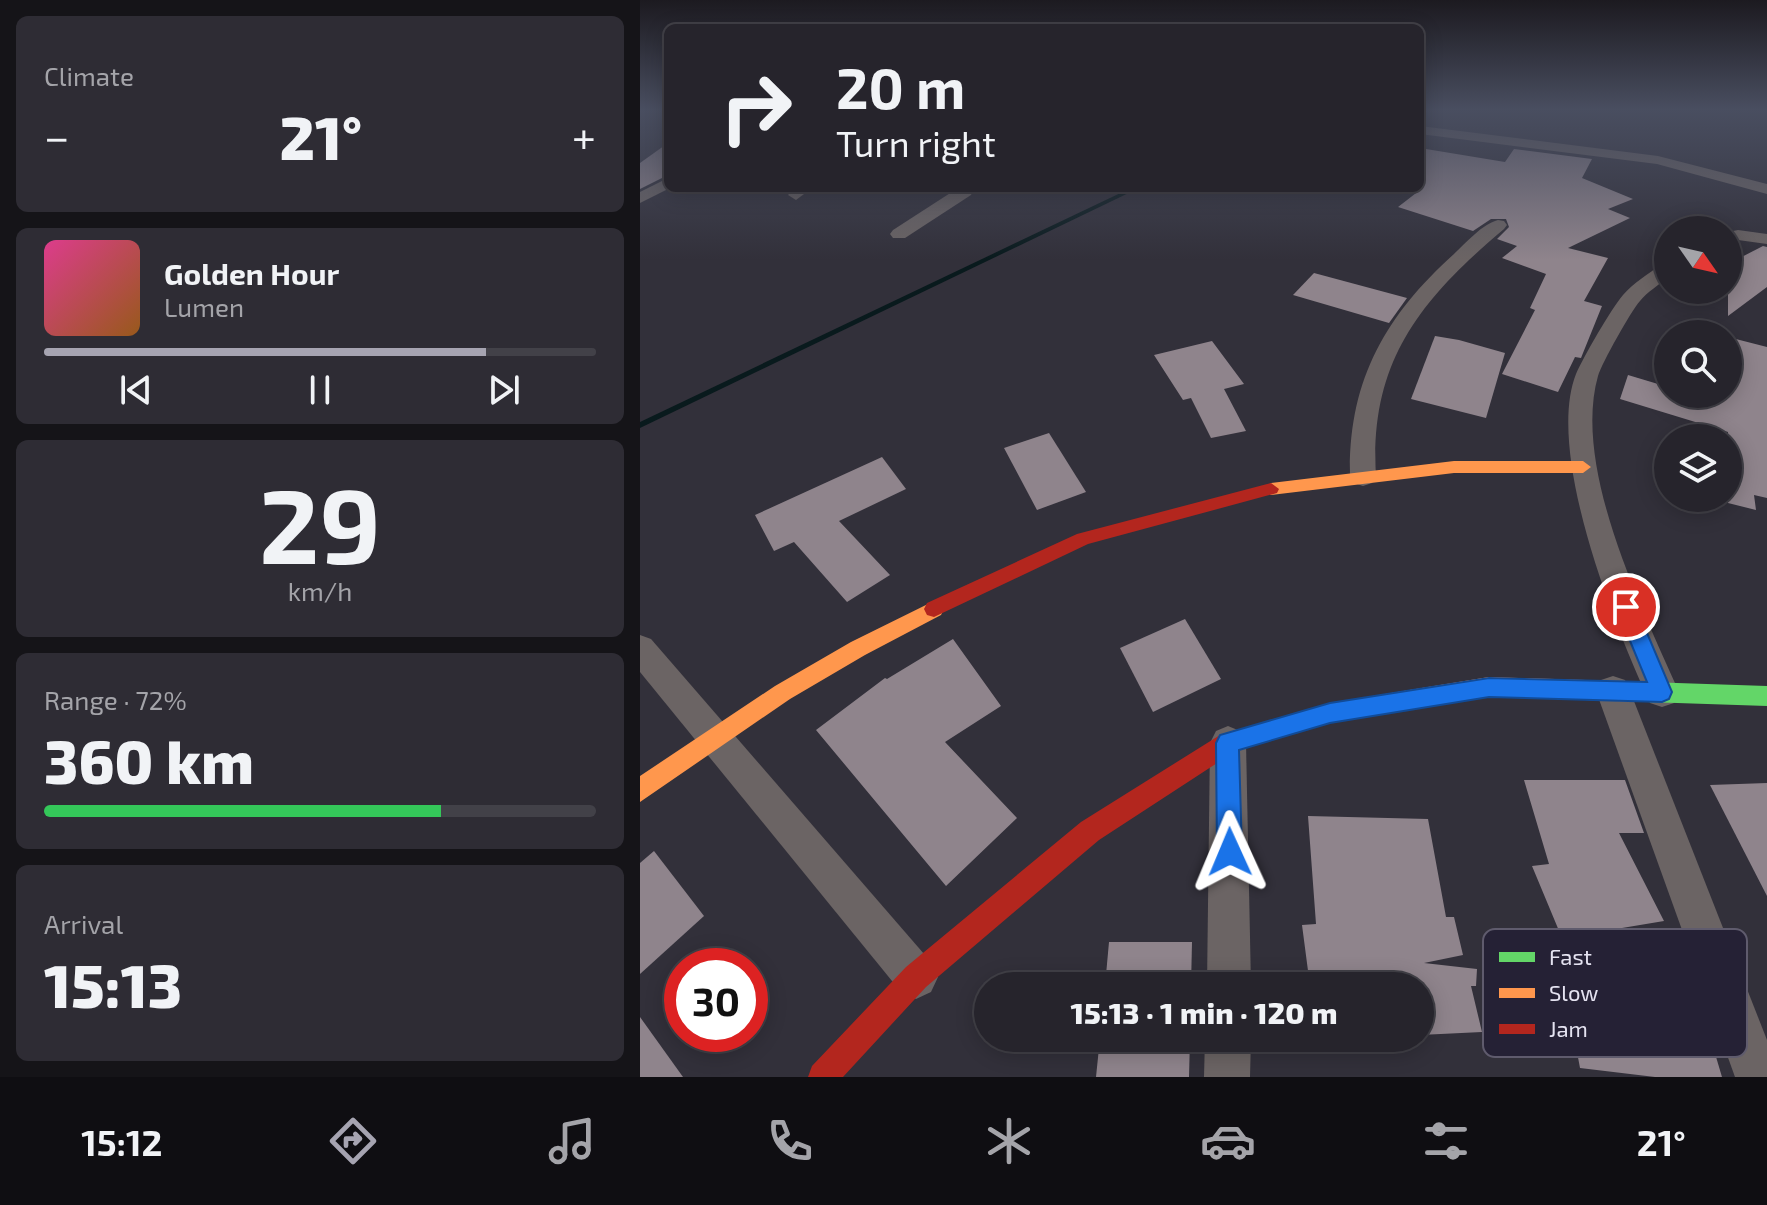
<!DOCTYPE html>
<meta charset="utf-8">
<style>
:root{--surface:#26242c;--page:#2e2c34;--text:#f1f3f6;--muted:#a4a4a9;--line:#424148;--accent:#a6a4b1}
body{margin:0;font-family:"Exo 2",sans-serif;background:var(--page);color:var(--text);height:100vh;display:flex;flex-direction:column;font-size:30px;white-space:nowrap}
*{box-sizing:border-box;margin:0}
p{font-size:26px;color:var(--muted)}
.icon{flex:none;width:44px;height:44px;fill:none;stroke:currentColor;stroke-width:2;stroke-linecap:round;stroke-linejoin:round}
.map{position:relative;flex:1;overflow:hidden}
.side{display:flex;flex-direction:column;gap:16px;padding:16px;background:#151418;width:640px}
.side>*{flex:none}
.guide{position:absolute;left:24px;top:24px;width:760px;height:168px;border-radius:12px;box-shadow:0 4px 20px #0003,0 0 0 2px var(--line);background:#26242c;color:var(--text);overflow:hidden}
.needle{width:52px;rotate:124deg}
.controls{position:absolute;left:1014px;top:216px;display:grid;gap:16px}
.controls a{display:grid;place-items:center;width:88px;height:88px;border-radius:50%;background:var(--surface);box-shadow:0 4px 20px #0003,0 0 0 2px var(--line);font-size:40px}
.speed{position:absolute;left:24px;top:948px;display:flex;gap:16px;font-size:40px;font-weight:700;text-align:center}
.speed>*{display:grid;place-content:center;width:104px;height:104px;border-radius:50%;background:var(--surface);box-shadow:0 4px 20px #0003,0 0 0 2px var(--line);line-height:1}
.speed .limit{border:12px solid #d22;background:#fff;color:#111}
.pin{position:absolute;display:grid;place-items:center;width:68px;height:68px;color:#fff;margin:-34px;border:4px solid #fff;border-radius:50%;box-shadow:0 2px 8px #0007}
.me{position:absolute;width:88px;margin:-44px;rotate:359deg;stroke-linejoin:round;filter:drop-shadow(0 0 6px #0008)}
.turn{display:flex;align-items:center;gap:28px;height:168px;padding:0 40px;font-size:36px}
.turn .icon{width:104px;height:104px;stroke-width:2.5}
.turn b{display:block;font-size:56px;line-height:68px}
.big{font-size:60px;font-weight:800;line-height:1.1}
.side .tile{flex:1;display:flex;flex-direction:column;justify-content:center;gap:12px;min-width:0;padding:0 28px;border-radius:12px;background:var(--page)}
.side .dial{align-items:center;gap:0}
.dial b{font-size:104px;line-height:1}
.song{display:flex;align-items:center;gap:24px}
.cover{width:96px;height:96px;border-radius:12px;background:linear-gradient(135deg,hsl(330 70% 55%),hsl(30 70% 35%))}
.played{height:8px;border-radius:4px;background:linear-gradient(90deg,var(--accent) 80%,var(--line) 80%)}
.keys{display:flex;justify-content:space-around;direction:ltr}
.heat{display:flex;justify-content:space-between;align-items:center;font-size:44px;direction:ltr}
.charge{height:12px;border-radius:6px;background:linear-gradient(90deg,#34c759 72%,var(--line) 0)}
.trip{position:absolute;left:334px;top:972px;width:460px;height:80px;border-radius:40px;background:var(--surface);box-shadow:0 4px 20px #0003,0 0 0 2px var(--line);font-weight:800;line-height:80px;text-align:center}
.menu{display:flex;height:128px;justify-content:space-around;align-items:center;background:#0f0e12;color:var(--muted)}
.menu .icon{width:56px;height:56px}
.menu .active{color:var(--accent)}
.menu b{font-size:36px;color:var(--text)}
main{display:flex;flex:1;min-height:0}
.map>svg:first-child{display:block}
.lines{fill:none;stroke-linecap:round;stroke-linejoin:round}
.stream{fill:#091a1d;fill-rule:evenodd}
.building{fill:#8f848c}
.street{fill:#6b6464;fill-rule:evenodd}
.fast{fill:#63d668;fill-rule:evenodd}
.slow{fill:#ff974d;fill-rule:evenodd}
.jam{fill:#b3261e;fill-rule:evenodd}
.route{fill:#1a73e8;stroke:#114b97;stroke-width:2}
.key{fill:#252135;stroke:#5f5b6d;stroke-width:2}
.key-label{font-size:22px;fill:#e5e3f1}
</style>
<main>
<section class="side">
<div class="tile"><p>Climate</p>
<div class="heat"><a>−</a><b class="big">21°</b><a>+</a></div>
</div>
<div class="tile">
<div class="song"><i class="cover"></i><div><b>Golden Hour</b><p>Lumen</p></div></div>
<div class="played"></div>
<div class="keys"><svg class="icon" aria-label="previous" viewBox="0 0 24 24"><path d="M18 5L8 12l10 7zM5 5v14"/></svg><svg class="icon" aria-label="pause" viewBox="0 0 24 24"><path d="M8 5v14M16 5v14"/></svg><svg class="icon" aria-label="next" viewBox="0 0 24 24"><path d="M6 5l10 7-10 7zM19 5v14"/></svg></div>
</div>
<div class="tile dial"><b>29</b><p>km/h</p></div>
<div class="tile"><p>Range · 72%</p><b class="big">360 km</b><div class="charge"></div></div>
<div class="tile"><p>Arrival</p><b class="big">15:13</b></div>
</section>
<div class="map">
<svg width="1127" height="1077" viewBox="0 0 1127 1077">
<rect width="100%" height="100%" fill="#32303a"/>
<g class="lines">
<polygon class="stream" points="491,188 499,188 0,428 0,422"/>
</g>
<g class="building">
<polygon points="28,143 28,175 0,189 0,163"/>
<polygon points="780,148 865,162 874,149 952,159 942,178 993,199 968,209 990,218 928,248 968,258 944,301 962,306 943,353 941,358 935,357 918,392 862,374 895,310 890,308 906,274 862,258 877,246 857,239 869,227 866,219 851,219 833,231 758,207 780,190"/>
<polygon points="1123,246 1127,247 1127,287 1088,316 1088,264"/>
<polygon points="674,273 767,298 749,323 653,295"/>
<polygon points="795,336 819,340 865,353 846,418 771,399"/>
<polygon points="1088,337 1127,347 1127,498 1114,495 1116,510 1088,503 1088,432 980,399 988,375 1028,387 1028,394 1053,394 1077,401 1078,394 1088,394"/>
<polygon points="572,341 604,384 584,389 606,431 571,438 551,398 543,400 514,355"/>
<polygon points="409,433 446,492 397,510 364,448"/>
<polygon points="242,457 266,489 199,521 250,575 207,602 154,542 134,551 115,515"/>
<polygon points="545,619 581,679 513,712 480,648"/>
<polygon points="313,639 361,706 305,742 377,818 306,886 176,730 245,678 247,679"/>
<polygon points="884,780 985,780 1004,833 979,833 1024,921 922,938 892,866 909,864"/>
<polygon points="1127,783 1127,896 1070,785"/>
<polygon points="668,816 788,819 806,917 814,917 823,955 784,963 837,969 836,986 831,986 842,1032 780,1035 780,986 670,986 662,925 676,924"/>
<polygon points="14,851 64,916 0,974 0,863"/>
<polygon points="469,942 552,942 551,986 465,986"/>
<polygon points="923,978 1057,993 1082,1077 1015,1077 940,1068"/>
<polygon points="0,1017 43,1077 0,1077"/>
<polygon points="460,1038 550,1038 549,1077 456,1077"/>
</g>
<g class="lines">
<g class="street">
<polygon points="780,126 1018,156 1127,184 1127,194 1017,164 780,134"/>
<polygon points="28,178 30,188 0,203 0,192"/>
<polygon points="154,188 172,188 156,200 148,195"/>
<polygon points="318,188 334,188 331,195 265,238 253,238 250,234 253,230"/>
<path d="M858 220 864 221 867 225 864 229C780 300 729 362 736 477L732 483 723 486 714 483 710 477C708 382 744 317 814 254 826 243 842 224 858 220Z"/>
<polygon points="1098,230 1127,234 1127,244 1098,240 1088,242 1088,232"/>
<path d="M1028 262V277C1019 285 1007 292 1000 301 991 311 962 363 958 376 932 468 1002 608 1039 692L1034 703 1022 707 1010 703C975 627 905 453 936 374 944 356 971 309 983 295 993 283 1009 274 1021 264Z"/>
<polygon points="0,635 11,639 291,962 298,977 291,992 276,999 261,992 0,672"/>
<polygon points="973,676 985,680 990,691 1127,1040 1127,1077 1095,1077 956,691 961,680"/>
<polygon points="588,726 600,731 606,743 611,986 567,986 570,743 576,731"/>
<polygon points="565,1038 611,1038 610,1077 564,1077"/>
</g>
<polygon class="fast" points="1007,682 1127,686 1127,706 1007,702 999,699 996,692 999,685"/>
<g class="slow">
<polygon points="814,461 943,461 951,467 943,473 814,473 631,495 623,489 631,483"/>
<polygon points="294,601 301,603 304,609 301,615 225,655 150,699 0,802 0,776 135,686 211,642"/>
<polygon points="849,677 1007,682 1015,685 1018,692 1015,699 1007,702 849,697 690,723 624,742 616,739 613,732 616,725 624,722 690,703"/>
</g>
<g class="jam">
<polygon points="631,483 639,489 637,493 448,544 294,617 287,615 284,609 287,603 437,534"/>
<polygon points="624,722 632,725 635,732 632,739 594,752 459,840 286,987 203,1077 168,1077 172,1066 266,967 441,822 580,735"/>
</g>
</g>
<linearGradient id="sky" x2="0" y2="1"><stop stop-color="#1c1a20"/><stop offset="0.42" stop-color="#494e60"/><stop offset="1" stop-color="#494e60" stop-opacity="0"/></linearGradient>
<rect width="1127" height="260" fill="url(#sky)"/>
<polygon class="route" points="986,599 993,601 996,607 1032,692 1029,699 1022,702 849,697 690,723 599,750 602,852 599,861 590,865 581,861 577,852 576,743 580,735 690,703 849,678 1007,682 976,607 979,601"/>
<rect x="843" y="929" width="264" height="128" rx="12" class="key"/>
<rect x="859" y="952" width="36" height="10" fill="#63d668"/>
<rect x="859" y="988" width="36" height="10" fill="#ff974d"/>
<rect x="859" y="1024" width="36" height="10" fill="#b3261e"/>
<g class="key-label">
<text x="909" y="965">Fast</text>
<text x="909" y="1001">Slow</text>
<text x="909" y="1037">Jam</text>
</g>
</svg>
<div class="controls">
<a><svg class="needle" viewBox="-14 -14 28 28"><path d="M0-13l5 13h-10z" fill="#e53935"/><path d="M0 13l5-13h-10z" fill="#a4a4a9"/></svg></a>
<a><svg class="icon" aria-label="search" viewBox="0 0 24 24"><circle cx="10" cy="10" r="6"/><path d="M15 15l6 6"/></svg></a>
<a><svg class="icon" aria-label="layers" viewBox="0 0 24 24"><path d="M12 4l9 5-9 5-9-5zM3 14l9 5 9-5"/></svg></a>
</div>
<div class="speed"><div class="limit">30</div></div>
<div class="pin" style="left:986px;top:607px;background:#d93025"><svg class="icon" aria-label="arrive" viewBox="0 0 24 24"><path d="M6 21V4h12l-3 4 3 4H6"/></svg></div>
<svg class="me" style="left:590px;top:852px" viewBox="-20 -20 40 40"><path d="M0-17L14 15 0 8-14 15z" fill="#1a73e8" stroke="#fff" stroke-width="4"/></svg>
<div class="trip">15:13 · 1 min · 120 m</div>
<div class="guide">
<div class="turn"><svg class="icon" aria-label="right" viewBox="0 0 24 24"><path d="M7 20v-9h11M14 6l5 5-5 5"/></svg><div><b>20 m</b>Turn right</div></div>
</div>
</div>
</main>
<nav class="menu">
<b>15:12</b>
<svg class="icon active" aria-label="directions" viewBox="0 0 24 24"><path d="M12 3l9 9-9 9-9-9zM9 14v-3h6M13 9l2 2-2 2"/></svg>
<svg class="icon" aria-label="music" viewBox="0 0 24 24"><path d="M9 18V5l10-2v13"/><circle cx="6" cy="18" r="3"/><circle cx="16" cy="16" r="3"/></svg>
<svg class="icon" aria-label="phone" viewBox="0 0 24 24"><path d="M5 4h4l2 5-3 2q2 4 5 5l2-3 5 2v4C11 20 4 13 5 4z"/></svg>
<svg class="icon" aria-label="climate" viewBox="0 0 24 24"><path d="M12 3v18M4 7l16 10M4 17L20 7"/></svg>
<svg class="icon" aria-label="car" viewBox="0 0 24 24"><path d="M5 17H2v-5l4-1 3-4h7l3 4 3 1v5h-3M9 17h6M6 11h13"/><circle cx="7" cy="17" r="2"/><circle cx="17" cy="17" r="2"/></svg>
<svg class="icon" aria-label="filters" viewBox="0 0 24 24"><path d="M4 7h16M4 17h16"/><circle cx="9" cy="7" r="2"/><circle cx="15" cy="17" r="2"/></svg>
<b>21°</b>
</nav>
